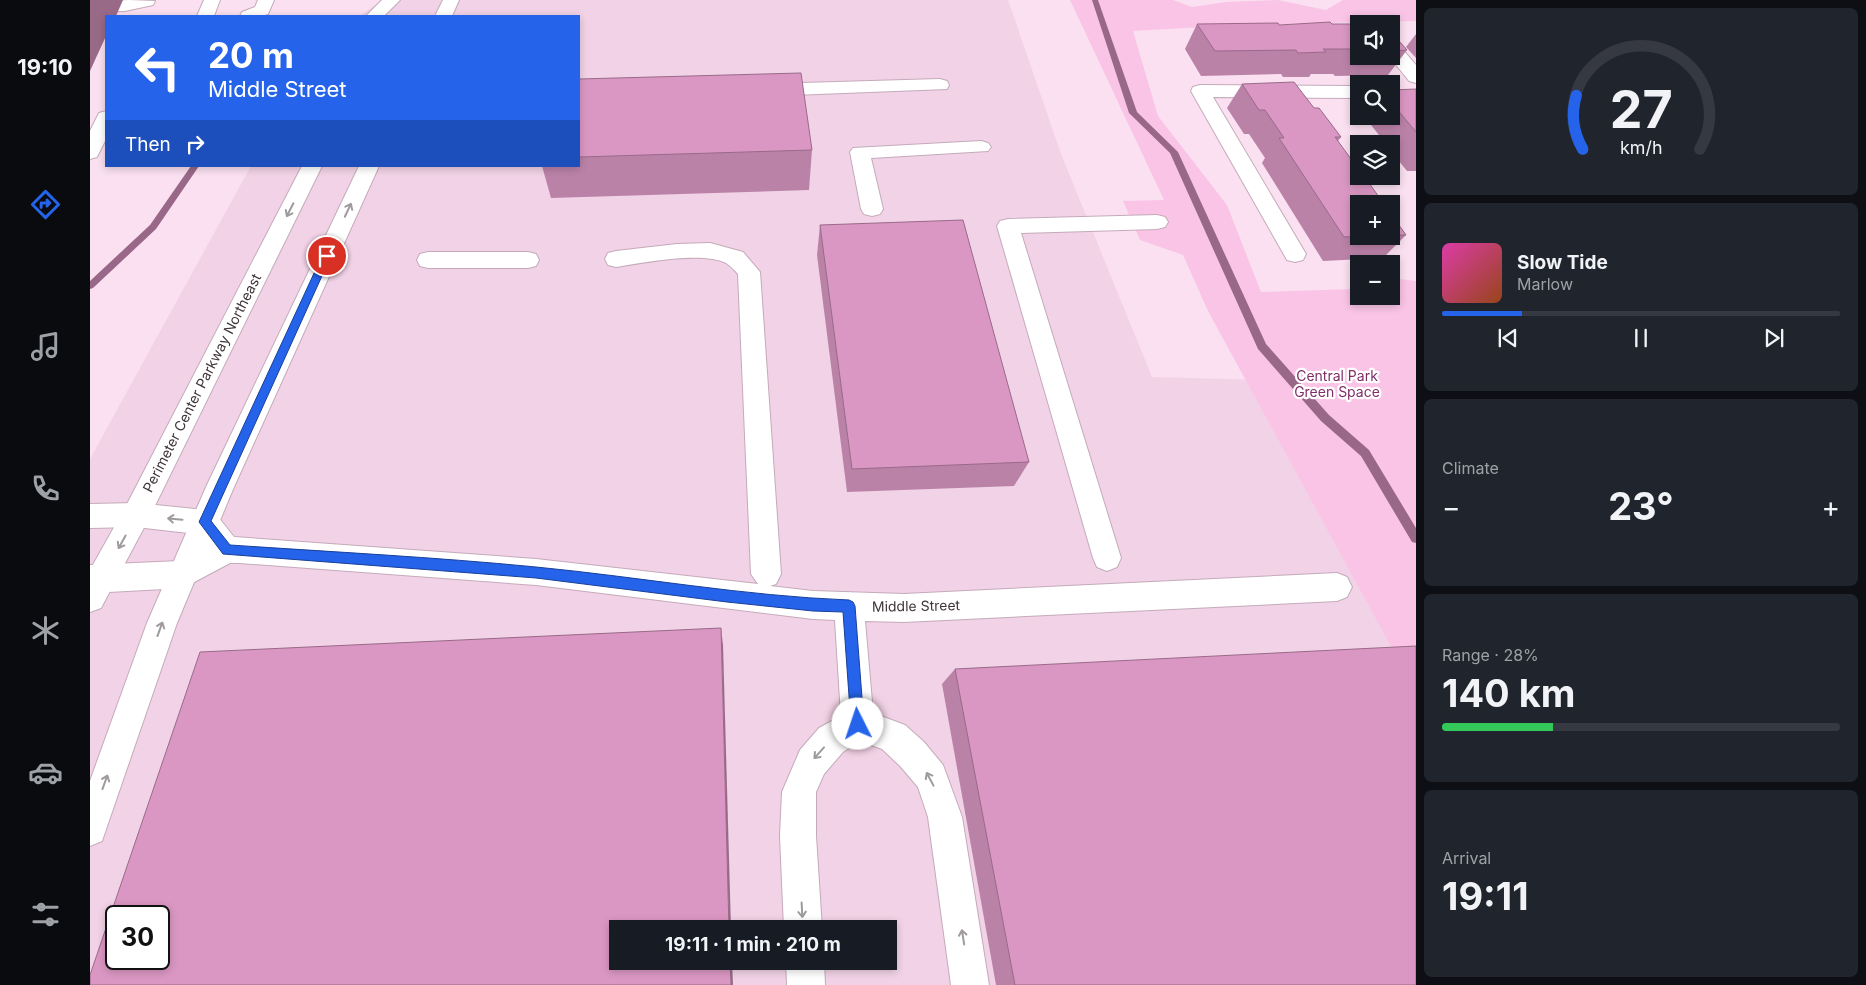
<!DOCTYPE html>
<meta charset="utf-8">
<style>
:root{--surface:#171b24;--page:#20242c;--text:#f1f3f6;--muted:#9ea1a6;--line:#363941;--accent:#2563eb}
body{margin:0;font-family:Inter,sans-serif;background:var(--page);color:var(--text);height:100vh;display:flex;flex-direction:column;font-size:19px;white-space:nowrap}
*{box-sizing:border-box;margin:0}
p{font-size:16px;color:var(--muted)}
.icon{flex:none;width:28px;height:28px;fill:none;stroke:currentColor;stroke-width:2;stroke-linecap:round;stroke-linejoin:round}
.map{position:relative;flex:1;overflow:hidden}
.panel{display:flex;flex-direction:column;gap:8px;padding:8px;background:#0d0f14;width:450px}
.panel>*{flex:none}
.guide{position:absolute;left:15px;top:15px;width:475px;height:152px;border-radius:0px;box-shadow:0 2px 8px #0003;background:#2563eb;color:#fff;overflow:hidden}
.tools{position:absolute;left:1260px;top:15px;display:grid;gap:10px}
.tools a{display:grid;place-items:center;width:50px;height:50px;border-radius:0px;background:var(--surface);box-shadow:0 2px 8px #0003;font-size:25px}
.speed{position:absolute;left:15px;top:905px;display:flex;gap:10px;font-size:25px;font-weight:700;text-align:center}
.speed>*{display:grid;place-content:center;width:65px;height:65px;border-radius:50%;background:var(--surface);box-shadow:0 2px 8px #0003;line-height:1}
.speed .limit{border:2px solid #111;border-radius:8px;background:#fff;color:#111}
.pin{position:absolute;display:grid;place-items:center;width:42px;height:42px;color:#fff;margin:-21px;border:2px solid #fff;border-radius:50%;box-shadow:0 1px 5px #0007}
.me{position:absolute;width:55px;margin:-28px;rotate:356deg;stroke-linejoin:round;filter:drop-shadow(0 0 4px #0008)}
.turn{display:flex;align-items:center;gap:18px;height:105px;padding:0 20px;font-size:22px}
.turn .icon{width:65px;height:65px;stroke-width:2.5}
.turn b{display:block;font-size:35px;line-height:42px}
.then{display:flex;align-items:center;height:48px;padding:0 20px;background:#0003;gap:10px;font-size:19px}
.big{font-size:38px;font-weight:700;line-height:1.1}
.panel .card{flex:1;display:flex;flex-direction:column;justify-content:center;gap:8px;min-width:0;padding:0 18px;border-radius:8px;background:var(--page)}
.panel .dial{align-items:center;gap:0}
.dial svg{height:130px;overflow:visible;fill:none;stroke:var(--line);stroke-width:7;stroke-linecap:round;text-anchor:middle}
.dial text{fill:var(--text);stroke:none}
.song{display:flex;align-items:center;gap:15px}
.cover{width:60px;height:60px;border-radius:8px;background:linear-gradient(135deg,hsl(320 70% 55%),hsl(20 70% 35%))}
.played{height:5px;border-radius:2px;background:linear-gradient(90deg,var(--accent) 20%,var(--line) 20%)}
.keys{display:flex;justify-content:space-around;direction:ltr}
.heat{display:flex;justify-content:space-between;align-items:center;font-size:28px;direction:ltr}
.charge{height:8px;border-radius:4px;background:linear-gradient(90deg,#34c759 28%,var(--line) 0)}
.trip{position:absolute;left:519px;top:920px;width:288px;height:50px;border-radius:0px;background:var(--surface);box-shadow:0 2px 8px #0003;font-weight:700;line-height:50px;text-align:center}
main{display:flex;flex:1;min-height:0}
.tabs{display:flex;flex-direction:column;width:90px;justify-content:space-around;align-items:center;background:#090b0e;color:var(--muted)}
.tabs .icon{width:35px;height:35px}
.tabs .selected{color:var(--accent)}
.tabs b{font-size:22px;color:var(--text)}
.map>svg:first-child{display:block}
.built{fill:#f2d2e6;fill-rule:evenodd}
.green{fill:#fac4e6}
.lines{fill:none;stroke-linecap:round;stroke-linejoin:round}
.stream{fill:#996888;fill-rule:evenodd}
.minor-casing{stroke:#c4abba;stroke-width:2}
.major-casing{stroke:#c4abba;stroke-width:2}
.minor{fill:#fff;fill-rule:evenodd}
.major{fill:#fff;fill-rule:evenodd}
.wall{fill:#bb82a8}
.shaded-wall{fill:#996a88}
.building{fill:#da97c3;stroke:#996a88;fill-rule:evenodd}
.oneway{stroke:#9f9a9d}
.route{fill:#2563eb;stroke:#184099}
.labels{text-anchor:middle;stroke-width:4.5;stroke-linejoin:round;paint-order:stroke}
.park-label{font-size:14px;fill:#7e2f67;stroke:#fff}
.street-label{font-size:14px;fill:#3f353b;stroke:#fff}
</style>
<main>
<nav class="tabs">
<b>19:10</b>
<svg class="icon selected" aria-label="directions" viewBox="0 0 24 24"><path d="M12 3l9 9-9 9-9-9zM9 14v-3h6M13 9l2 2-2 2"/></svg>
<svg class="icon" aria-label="music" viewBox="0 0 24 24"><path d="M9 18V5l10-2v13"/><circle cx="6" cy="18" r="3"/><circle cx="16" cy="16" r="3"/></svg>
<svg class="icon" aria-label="phone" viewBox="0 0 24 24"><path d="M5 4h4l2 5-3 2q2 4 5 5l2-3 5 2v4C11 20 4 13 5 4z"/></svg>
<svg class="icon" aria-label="climate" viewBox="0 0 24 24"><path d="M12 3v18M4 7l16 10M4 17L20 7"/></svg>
<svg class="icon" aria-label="car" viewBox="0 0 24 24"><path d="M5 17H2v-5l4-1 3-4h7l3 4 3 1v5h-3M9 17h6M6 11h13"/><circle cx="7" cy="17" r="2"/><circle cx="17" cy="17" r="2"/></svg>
<svg class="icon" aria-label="filters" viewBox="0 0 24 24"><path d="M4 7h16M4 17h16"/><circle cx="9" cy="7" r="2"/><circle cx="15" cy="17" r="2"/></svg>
</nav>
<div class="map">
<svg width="1326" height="985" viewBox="0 0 1326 985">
<rect width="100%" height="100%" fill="#fae0f0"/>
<path class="built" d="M293 0H918L971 154 1062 377 1326 384V985H0V459L161 166H489V16H269ZM26 916H69V959H26ZM528 929H798V961H528Z"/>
<polygon class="green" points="980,0 1083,0 1102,7 1136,2 1188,0 1236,10 1253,0 1326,0 1326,21 1148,25 1043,31 1068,116 1137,205 1171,292 1264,289 1269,279 1269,296 1301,296 1301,278 1326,281 1326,692 1118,311 1093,255 1050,240 1033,201 1074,200"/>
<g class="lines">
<g class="stream">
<polygon points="1002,0 1008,0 1047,112 1088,152 1176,344 1239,415 1279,450 1326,528 1326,543 1322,542 1271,456 1231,421 1168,349 1080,153 1039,113"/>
<polygon points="101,166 109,166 66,229 3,288 0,289 0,281 60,225"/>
</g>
<defs>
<g id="minor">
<polygon points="39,0 65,1 63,5 35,11 0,12 0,2"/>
<polygon points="114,0 130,0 124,16 107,16"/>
<polygon points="168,0 184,0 178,14 172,16 150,16 152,12 165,7"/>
<polygon points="1301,42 1307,43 1326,65 1326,83 1319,81 1299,56 1301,56"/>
<polygon points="850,79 857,81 859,85 857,89 677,96 670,94 668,90 670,86 677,84"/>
<polygon points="1110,85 1269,86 1269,98 1123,97 1216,254 1213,260 1205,262 1197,260 1101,91 1103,87"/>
<polygon points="16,111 16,139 7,157 0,159 0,131 9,113"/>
<polygon points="891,141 898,143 901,147 898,151 781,158 793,209 790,214 782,216 774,214 771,209 760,152 763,148"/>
<polygon points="1067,215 1075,217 1078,222 1075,227 1067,229 931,233 1031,558 1027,567 1017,571 1007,567 1003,558 907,226 910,221 918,219"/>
<path d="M620 243 653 252 670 272 691 574 686 584 680 586 723 591 814 594 1247 573 1257 577 1262 587 1257 597 1247 601 814 622 775 621 783 713 815 725 834 742 853 765 872 817 899 985H861L838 817 828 787 810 766 792 749 770 741 753 752 734 774 726 792V836L732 929H694L690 836 692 792 710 750 729 728 751 716 745 620 723 619 446 585 149 563H140L93 588 0 593V565L90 561 117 546 107 534 46 527 0 528V504L46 503 115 510 125 513 144 537 446 559 668 584 661 574 648 274C644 270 641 266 636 263 612 251 553 263 526 267L518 265 515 259 518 253 526 251 587 244Z"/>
<polygon points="338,252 438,252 446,254 449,260 446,266 438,268 338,268 330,266 327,260 330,254"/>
<polygon points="696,961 734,961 735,985 697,985"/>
</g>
<g id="major">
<polygon points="292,0 310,0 294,16 276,16"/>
<polygon points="353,0 369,0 362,16 345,16"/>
<polygon points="212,166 232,166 56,524 11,608 0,612 0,570 36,506"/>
<polygon points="269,166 289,166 144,487 87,623 12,841 0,846 0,781 57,623 116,487"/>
</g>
</defs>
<use href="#minor" class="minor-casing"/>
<use href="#major" class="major-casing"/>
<use href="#minor" class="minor"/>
<use href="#major" class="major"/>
</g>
<g class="wall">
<polygon points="1107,24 1189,25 1269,24 1269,56 1301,56 1301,32 1317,50 1298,75 1245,76 1243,74 1221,74 1219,77 1193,77 1191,74 1111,76 1095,49"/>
<polygon points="1326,34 1326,58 1316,47"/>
<polygon points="489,79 722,150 719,190 461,198 452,166 489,166"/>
<polygon points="1152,84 1224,108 1251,137 1248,141 1269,236 1301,236 1301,214 1316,235 1293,258 1233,261 1172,163 1175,158 1159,134 1154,134 1137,108"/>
<polygon points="1326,89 1326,171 1317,171 1301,151 1301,144 1296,144 1274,116 1301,116 1301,102"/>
<polygon points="730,225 939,462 924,486 757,492 727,255"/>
<polygon points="865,669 1326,985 906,985 852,684"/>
</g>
<g class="shaded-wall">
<polygon points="0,0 33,0 26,16 16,16 16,36 0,71"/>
<polygon points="631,628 633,645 641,929 639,929"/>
<polygon points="640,961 642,961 643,985 641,985"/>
</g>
<g class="building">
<polygon points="1240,22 1242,24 1269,24 1269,51 1263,51 1261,49 1233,49 1236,52 1208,53 1206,50 1125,51 1107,24 1188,23 1189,25"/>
<polygon points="1301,32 1317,50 1301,51"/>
<polygon points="711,73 722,150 489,157 489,79"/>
<polygon points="1204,82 1224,108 1229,108 1251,137 1245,137 1269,170 1269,176 1274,176 1294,204 1269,204 1269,236 1276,236 1254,237 1189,138 1194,138 1175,110 1169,110 1152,84"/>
<polygon points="1326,89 1326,132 1301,102 1301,90"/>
<polygon points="1301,214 1316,235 1301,235"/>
<polygon points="873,220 939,462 762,469 730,225"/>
<path d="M631 628 639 929H528V961H640L641 985H0V975L110 652ZM26 916H69V959H26Z"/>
<polygon points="1326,646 1326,985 925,985 865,669"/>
</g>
<defs><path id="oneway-shaft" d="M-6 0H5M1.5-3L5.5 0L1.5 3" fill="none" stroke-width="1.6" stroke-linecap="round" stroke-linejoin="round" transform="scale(1.25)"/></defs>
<g class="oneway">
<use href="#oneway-shaft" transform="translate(200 210) rotate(117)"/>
<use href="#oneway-shaft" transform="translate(258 210) rotate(-65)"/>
<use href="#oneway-shaft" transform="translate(85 519) rotate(-175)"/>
<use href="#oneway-shaft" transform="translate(32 542) rotate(119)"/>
<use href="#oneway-shaft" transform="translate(70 629) rotate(-70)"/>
<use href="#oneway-shaft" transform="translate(729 753) rotate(132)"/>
<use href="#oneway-shaft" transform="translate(840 779) rotate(-118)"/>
<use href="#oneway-shaft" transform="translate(15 782) rotate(-70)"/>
<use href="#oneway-shaft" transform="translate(712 910) rotate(87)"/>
<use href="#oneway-shaft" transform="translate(873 937) rotate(-99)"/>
</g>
<path class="route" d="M237 253 241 256 121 521 140 545C242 552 344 557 446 567 550 577 654 596 759 600L763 602 765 606 774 724 772 729 768 730 763 729 761 724 753 612 723 611 637 602 446 578 133 554 109 522 232 256Z"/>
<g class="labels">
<g class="park-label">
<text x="1247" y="381">Central Park<tspan x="1247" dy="16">Green Space</tspan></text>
</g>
<g class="street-label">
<text transform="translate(112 383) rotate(-63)" y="5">Perimeter Center Parkway Northeast</text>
<text transform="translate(826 606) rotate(-1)" y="5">Middle Street</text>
</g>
</g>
</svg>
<div class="tools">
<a><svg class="icon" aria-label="sound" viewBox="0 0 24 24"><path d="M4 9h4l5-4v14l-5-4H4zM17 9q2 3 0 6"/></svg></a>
<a><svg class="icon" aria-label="search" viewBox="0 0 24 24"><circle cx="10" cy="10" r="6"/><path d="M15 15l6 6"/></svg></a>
<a><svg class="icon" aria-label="layers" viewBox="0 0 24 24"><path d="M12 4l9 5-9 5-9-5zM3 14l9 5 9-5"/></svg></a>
<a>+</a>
<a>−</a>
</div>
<div class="speed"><div class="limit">30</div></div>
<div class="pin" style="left:237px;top:256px;background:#d93025"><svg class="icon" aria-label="arrive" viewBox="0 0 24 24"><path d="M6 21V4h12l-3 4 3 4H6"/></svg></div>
<svg class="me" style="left:768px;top:724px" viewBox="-20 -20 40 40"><circle r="19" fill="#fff"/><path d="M0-13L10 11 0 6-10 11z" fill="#2563eb"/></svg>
<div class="trip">19:11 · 1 min · 210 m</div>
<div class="guide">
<div class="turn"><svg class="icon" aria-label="left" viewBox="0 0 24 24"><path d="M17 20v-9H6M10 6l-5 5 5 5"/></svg><div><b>20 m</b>Middle Street</div></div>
<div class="then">Then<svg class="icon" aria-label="right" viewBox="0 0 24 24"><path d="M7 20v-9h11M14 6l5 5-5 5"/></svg></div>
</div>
</div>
<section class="panel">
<div class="card dial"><svg viewBox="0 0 100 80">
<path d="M14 69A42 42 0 1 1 86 69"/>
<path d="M14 69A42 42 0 0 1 10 36" stroke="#2563eb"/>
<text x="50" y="56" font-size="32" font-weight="700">27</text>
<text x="50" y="72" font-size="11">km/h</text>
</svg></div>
<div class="card">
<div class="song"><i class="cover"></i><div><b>Slow Tide</b><p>Marlow</p></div></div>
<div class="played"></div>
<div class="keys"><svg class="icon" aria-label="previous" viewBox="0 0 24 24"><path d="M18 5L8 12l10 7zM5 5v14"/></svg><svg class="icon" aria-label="pause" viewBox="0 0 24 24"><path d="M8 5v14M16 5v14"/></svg><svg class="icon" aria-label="next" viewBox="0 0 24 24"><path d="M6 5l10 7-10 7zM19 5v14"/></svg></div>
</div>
<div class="card"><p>Climate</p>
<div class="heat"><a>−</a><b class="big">23°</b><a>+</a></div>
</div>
<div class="card"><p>Range · 28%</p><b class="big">140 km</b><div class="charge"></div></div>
<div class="card"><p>Arrival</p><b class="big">19:11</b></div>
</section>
</main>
